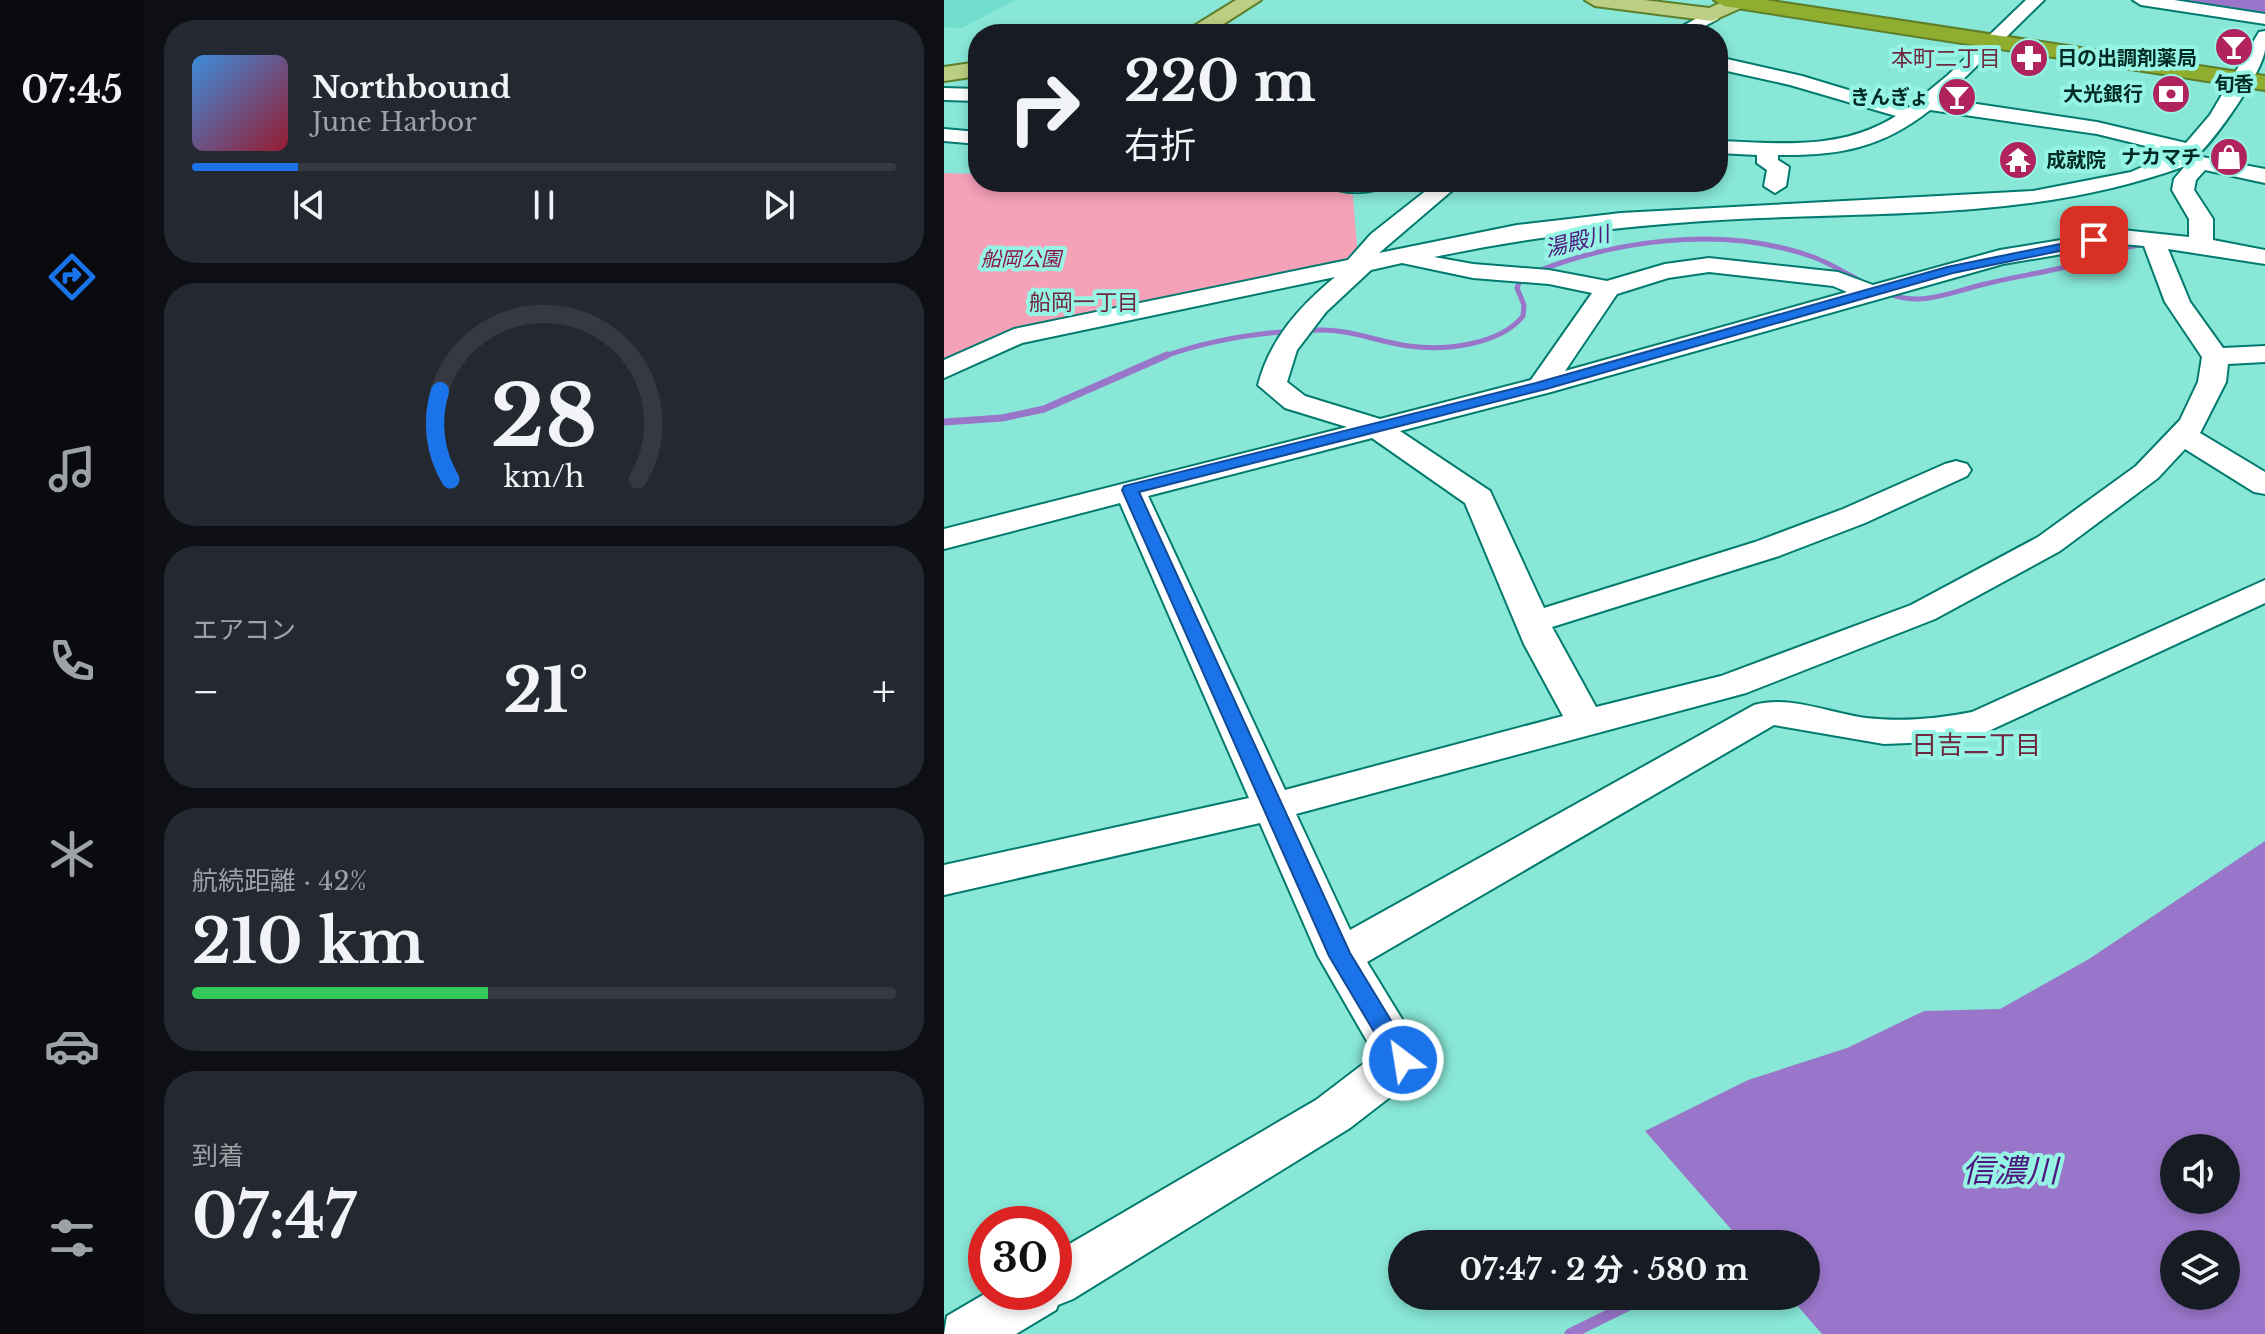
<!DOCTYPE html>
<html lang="ja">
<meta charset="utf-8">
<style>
:root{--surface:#171b24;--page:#242831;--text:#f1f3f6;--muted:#9ea1a6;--line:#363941;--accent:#1a73e8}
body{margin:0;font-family:"Libre Baskerville","Noto Sans JP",serif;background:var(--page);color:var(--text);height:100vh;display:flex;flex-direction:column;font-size:30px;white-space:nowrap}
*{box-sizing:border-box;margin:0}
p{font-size:26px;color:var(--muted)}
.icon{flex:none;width:44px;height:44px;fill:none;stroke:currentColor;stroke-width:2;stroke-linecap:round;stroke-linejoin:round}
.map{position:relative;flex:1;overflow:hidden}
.side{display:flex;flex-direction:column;gap:20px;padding:20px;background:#0d0f14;width:800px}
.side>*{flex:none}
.top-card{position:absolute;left:24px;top:24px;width:760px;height:168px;border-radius:32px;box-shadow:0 4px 12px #0003;background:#171b24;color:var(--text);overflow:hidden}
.controls{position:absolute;left:1216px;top:1134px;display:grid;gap:16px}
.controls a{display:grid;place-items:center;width:80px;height:80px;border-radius:50%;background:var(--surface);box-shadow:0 4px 12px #0003;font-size:40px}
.speed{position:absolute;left:24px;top:1206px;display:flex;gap:16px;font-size:40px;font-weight:700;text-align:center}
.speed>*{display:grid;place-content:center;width:104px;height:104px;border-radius:50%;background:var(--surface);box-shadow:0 4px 12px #0003;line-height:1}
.speed .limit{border:12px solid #d22;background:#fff;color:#111}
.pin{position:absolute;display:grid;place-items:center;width:68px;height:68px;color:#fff;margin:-34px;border-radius:16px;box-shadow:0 4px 12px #0006}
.me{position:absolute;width:88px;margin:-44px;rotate:329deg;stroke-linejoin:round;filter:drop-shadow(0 0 6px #0008)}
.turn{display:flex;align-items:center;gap:28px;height:168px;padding:0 24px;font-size:36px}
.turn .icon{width:104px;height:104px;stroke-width:2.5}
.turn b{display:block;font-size:56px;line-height:68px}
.big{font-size:60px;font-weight:700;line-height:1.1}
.side .tile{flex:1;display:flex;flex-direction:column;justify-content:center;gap:12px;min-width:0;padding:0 28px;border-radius:32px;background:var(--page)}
.side .dial{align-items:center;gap:0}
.dial svg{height:208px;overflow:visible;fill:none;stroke:var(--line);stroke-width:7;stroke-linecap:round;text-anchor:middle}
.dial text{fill:var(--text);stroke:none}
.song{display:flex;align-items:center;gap:24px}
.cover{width:96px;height:96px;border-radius:12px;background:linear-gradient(135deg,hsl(210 70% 55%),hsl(350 70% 35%))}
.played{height:8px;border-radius:4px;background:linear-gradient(90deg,var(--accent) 15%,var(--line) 15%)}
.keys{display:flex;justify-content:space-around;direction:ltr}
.heat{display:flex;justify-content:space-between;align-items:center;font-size:44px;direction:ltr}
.charge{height:12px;border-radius:6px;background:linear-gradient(90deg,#34c759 42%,var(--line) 0)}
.trip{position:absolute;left:444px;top:1230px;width:432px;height:80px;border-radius:40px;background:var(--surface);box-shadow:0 4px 12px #0003;font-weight:700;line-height:80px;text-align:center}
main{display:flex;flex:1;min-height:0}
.tabs{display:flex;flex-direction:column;width:144px;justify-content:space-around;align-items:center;background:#090b0e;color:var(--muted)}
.tabs .icon{width:56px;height:56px}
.tabs .active{color:var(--accent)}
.tabs b{font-size:36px;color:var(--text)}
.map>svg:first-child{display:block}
.built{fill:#71ddcc}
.green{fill:#f5a1b8}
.water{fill:#9976ca;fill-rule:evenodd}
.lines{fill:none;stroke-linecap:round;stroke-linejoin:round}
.stream-far2{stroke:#9976ca;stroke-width:5}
.stream-far1{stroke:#9976ca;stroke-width:7}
.stream{stroke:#9976ca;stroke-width:11}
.river{fill:#9976ca;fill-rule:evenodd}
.minor-casing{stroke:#027b6e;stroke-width:4}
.major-casing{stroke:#5d7f2b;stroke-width:4}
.highway-casing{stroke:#5d7f2b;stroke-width:4}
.minor{fill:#fff;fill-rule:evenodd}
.major{fill:#bcce82;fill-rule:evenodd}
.highway{fill:#8fad2e;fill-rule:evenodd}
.route{fill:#1a73e8;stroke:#114b97;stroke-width:2}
.labels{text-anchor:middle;stroke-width:8;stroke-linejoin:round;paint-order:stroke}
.far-poi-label{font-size:20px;font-weight:bold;fill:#002a25;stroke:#96f4e4;text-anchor:end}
.far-park-label{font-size:20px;font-style:italic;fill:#8d1347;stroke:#96f4e4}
.far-neighbourhood-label{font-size:22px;fill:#6e2940;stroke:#96f4e4}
.far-water-label{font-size:22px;font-style:italic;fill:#4d187e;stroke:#96f4e4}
.neighbourhood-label{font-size:26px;fill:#6e2940;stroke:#96f4e4}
.near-water-label{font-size:32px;font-style:italic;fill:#4d187e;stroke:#96f4e4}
</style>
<main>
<nav class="tabs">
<b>07:45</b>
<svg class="icon active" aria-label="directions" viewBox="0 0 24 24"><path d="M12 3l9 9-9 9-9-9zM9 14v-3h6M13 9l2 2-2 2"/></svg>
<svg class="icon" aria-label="music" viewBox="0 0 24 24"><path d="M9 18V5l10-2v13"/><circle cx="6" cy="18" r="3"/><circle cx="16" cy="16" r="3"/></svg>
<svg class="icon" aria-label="phone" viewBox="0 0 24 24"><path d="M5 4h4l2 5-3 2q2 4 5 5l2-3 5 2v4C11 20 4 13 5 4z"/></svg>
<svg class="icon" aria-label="climate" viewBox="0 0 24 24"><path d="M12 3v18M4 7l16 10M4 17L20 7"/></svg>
<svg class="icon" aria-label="car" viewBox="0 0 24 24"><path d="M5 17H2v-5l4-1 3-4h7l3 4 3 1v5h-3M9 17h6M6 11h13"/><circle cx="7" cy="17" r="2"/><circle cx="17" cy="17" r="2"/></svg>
<svg class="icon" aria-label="filters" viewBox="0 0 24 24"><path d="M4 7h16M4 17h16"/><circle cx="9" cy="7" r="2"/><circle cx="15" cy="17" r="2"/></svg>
</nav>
<section class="side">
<div class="tile">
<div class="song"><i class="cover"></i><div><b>Northbound</b><p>June Harbor</p></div></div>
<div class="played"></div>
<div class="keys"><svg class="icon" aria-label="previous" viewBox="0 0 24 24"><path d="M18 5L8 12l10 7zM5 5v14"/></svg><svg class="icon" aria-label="pause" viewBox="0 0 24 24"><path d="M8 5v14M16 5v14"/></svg><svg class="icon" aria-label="next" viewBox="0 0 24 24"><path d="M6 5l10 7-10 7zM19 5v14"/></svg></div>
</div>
<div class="tile dial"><svg viewBox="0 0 100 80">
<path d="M14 69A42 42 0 1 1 86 69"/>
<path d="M14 69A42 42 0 0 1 10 35" stroke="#1a73e8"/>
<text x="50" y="56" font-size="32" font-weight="700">28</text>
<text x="50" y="72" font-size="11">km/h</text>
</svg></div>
<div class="tile"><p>エアコン</p>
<div class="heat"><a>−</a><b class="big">21°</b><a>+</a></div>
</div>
<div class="tile"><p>航続距離 · 42%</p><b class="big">210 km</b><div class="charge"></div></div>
<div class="tile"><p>到着</p><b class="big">07:47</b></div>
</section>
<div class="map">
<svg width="1321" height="1334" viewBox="0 0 1321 1334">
<rect width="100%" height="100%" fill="#88e7d7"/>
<polygon class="built" points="0,0 71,0 18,28 0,27"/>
<polygon class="green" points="0,173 34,174 34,182 408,185 415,270 70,337 0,370"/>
<path class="water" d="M1321 841V1334H878L845 1296H862V1244H800L701 1131 804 1080 903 1048 980 1011 1056 1009 1145 959ZM1230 1148H1282V1200H1230ZM1230 1244H1282V1296H1230Z"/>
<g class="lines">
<path class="stream-far2" d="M218 357C268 339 321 331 374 330 406 329 434 342 465 346 500 351 556 345 579 316L580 305 573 288 577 278C665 240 777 224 869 257 905 270 935 300 975 299 998 298 1019 289 1041 284 1074 276 1109 271 1142 262 1160 257 1181 245 1200 245"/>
<polyline class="stream-far1" points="0,422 58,418 100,409 223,355"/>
<polyline class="stream" points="626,1334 703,1296"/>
<polygon class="river" points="1237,0 1321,0 1321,12 1249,7 1241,5"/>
<defs>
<g id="minor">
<path d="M1082 0H1100L999 99 1153 122 1242 143 1266 115 1315 32 1321 31C1321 37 1321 44 1321 50 1317 75 1272 138 1253 156L1321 169V183L1261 170 1252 180 1250 190 1269 219V240L1321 250V264L1224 249 1246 302 1279 348 1321 346V362L1284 364 1282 382 1256 433 1321 472V494L1310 492 1241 449 1214 478 1116 551 991 619 802 693 352 814 406 930 810 705C847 695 884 713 922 718 957 722 993 719 1028 712L1321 580V603L1038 734 989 742 940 744 830 725 423 962 483 1060 476 1074 406 1128 129 1299 114 1305 112 1310 72 1334H0L3 1316 44 1292H110V1253L372 1100 431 1055 374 956 316 823 0 895V865L305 798 176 503 0 549V529L403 427 341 408 314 385C326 339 355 307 391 277L78 343 0 378V360L70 329 404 260 427 234 493 182H518L435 253 573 225 677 213 1089 191 1187 172 1230 153 1153 134 986 110C938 148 895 156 834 155V160L845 167 842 186 831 193 820 186 823 170 813 163V155L774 153V141C835 143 897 151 952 116L846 85 774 69V57L858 76 964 108 1004 75ZM1241 166 1230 179 1228 190 1245 219V237L1178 230 1056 250 929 285 894 272 765 258 721 264 663 281 605 270 529 264 490 257C598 234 705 223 815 218 961 212 1102 217 1241 166ZM1178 244 1200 246 1221 302 1258 357 1254 382 1236 420 1192 466 1094 537 967 605 777 676 652 707 608 627 835 556 921 523 1023 476 1027 470 1023 464 1012 461 1001 464 899 509 811 542 600 608 546 491 456 431 607 392 1059 264ZM458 263 529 278 605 284 648 293 587 380 436 419 361 396 343 382 353 350 382 312 427 270ZM765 272 889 286 903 292 621 371 673 294 724 278ZM428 438 521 503 580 644 619 716 341 790 204 496Z"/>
<polygon points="1189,0 1230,0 1321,14 1321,24 1197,5"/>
<polygon points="768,10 777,15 774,19 746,34 724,34"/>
<polygon points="0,88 34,89 34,101 0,100"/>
<polygon points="0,129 34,132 34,144 0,141"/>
<path d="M378 182H446C434 196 390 195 378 182Z"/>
</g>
<g id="major">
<polygon points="292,0 317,0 264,34 237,34"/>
<polygon points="641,0 700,0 765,8 783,0 809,0 806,4 768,21 651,6"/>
<polygon points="34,62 34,76 0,81 0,67"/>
</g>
<polygon id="highway" points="770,0 821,0 1321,76 1321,90 780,6"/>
</defs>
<use href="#minor" class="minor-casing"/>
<use href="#major" class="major-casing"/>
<use href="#highway" class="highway-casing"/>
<use href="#minor" class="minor"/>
<use href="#major" class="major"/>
<use href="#highway" class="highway"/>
</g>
<polygon class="route" points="1150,237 1156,240 1154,243 1009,273 602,389 195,492 406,953 471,1060 467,1067 459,1069 451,1067 385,956 178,490 180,486 592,383 1003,267"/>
<defs>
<symbol id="bar-disc" viewBox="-11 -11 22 22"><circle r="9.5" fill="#b0235c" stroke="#96f4e4"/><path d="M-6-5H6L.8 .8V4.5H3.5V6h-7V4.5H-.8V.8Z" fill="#fff"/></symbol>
<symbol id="pharmacy-disc" viewBox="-11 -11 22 22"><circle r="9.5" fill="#b0235c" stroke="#96f4e4"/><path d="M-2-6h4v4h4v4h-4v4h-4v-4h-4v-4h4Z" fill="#fff"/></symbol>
<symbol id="bank-disc" viewBox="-11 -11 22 22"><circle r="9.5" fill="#b0235c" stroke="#96f4e4"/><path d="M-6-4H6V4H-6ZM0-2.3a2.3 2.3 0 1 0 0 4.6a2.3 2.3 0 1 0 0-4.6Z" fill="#fff"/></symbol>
<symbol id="shop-disc" viewBox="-11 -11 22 22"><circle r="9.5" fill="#b0235c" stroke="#96f4e4"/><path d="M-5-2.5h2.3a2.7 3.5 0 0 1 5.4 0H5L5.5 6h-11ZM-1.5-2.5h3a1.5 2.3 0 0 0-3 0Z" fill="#fff"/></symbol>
<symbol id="temple-disc" viewBox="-11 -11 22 22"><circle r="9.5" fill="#b0235c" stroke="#96f4e4"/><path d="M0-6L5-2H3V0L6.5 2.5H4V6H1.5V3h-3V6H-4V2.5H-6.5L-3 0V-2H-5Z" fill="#fff"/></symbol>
</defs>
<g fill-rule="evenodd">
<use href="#bar-disc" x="1268" y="25" width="44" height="44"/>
<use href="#pharmacy-disc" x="1063" y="36" width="44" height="44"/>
<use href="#bank-disc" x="1205" y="72" width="44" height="44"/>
<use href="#bar-disc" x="991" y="75" width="44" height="44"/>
<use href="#shop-disc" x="1263" y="135" width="44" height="44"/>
<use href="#temple-disc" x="1052" y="138" width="44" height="44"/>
</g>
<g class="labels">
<g class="far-poi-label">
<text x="1113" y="65" text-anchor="start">日の出調剤薬局</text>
<text x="1290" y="91" text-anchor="middle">旬香</text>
<text x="1199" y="101">大光銀行</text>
<text x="985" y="104">きんぎょ</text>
<text x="1257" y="164">ナカマチ</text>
<text x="1102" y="167" text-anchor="start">成就院</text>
</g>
<g class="far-park-label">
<text x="77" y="266">船岡公園</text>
</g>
<g class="far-neighbourhood-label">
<text x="1002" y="66">本町二丁目</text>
<text x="140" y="310">船岡一丁目</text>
</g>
<g class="far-water-label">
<text transform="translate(633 241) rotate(-14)" y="8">湯殿川</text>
</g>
<g class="neighbourhood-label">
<text x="1032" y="754">日吉二丁目</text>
</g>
<g class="near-water-label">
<text x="1066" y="1182">信濃川</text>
</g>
</g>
</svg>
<div class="controls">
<a><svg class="icon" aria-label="sound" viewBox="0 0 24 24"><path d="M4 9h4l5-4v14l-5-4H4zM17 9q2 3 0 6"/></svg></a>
<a><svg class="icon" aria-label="layers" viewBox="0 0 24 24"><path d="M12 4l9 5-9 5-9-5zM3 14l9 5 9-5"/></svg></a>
</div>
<div class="speed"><div class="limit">30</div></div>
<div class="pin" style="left:1150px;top:240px;background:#d93025"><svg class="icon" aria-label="arrive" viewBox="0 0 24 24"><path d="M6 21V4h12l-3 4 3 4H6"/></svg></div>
<svg class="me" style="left:459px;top:1060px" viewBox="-20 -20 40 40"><circle r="17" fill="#1a73e8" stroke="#fff" stroke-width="3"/><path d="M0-11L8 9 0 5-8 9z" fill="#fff"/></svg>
<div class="trip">07:47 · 2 分 · 580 m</div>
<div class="top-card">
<div class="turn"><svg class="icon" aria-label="right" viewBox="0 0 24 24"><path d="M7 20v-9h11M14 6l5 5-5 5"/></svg><div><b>220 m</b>右折</div></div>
</div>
</div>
</main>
